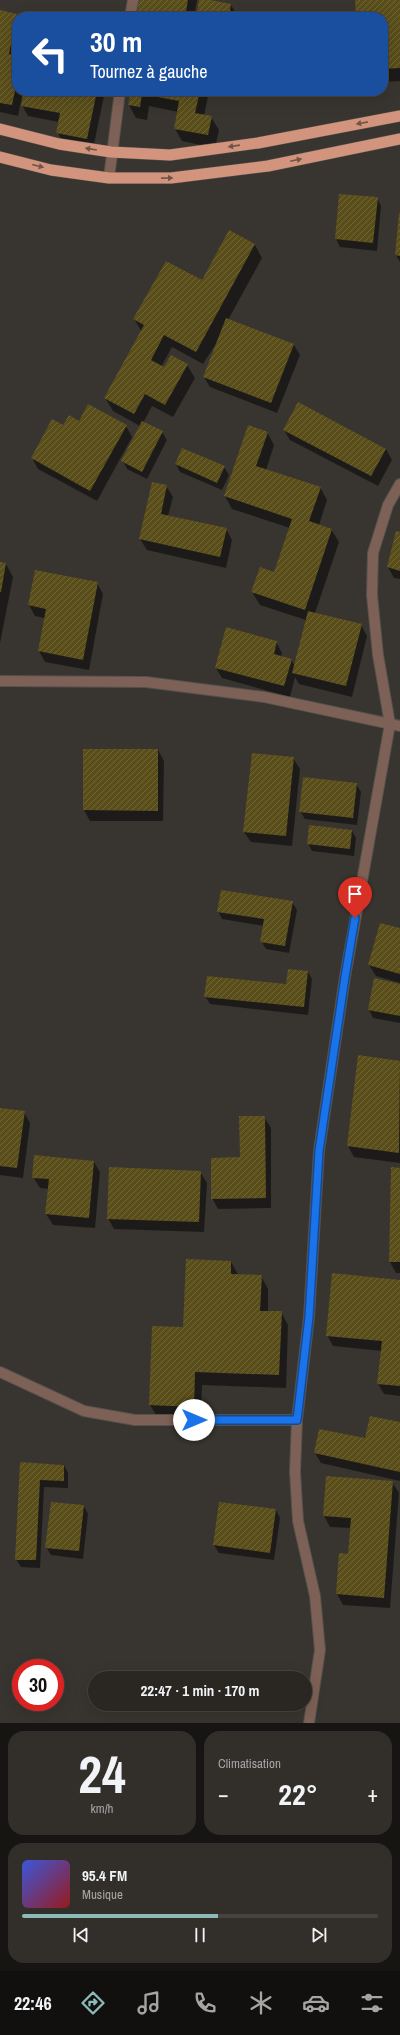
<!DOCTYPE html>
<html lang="fr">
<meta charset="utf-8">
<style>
:root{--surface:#2a2723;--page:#322f2b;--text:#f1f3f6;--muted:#a5a5a6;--line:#464441;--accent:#8bbbb9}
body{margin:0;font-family:"Archivo Narrow",sans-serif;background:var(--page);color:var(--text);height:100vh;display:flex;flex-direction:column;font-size:15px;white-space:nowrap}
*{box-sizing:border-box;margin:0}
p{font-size:13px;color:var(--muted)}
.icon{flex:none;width:22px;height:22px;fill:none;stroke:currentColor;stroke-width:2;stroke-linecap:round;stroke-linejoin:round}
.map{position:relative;height:1723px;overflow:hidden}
.details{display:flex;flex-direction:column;gap:8px;padding:8px;background:#171513;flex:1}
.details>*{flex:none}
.guide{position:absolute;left:12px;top:12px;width:376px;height:84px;border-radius:16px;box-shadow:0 4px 16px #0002,0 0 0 1px var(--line);background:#1a4fa0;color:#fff;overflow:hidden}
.speed{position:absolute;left:12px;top:1659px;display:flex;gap:8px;font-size:20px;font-weight:700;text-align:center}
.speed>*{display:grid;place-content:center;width:52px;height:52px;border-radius:50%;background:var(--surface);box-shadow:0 4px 16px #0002,0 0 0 1px var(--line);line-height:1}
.speed .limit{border:6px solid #d22;background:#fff;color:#111}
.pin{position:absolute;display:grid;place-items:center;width:34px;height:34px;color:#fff;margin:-41px -17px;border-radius:50% 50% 50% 0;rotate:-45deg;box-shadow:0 0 4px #0007}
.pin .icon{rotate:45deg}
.me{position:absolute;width:44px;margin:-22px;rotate:90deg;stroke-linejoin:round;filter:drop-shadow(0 0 3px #0008)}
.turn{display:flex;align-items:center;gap:14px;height:84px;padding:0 12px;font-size:18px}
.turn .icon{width:52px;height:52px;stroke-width:2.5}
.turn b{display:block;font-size:28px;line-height:34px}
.big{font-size:30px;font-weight:700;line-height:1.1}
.details .tile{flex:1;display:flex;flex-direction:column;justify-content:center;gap:6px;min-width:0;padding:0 14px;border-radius:16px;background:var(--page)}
.details .dial{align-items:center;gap:0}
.dial b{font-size:52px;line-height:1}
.song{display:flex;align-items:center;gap:12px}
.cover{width:48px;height:48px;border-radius:6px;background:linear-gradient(135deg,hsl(230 70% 55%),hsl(0 70% 35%))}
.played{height:4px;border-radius:2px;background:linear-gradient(90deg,var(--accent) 55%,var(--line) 55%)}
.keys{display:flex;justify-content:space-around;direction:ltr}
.heat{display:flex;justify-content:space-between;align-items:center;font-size:22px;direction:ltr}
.details .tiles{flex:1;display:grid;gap:8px;grid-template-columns:1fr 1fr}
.tile:last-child{grid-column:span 2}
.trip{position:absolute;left:88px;top:1671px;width:224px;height:40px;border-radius:20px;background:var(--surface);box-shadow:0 4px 16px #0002,0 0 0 1px var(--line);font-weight:700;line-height:40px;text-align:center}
.menu{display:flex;height:64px;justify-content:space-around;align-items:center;background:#11100e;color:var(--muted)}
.menu .icon{width:28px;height:28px}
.menu .on{color:var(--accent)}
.menu b{font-size:18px;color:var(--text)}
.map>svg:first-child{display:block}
.shadow{fill:#0007}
.building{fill:url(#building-hatch)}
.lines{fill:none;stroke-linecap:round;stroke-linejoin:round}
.minor-casing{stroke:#55514c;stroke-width:12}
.trunk-casing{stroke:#55514c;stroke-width:12}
.minor{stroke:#7d6156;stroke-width:10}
.trunk{stroke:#d2947c;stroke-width:11}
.oneway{fill:#705448}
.route-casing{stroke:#114b97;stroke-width:10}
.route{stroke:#1a73e8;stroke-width:7}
</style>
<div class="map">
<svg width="400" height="1723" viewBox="0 0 400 1723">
<defs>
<pattern id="building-hatch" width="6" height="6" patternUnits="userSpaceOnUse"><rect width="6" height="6" fill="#594d1a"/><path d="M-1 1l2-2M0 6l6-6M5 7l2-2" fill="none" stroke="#70663a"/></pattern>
</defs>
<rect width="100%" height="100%" fill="#38342f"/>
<g class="shadow">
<polygon points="140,0 197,0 194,17 137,17"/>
<polygon points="200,0 231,5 238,17 197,17"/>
<polygon points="356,0 400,0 400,81 383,82 383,17 357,17"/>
<polygon points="0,11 17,15 18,17 17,91 23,91 18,116 0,112"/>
<polygon points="25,91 105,91 93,149 64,143 57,132 59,122 28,116 22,105"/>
<polygon points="126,91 209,91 204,116 211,117 219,130 215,148 182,141 175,129 178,112 149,106 147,120 136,118 129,105 130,98"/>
<polygon points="377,198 381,206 377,251 340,247 336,239"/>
<polygon points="400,212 400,262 396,255"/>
<polygon points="230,231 255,245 262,258 228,320 294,345 300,355 277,413 210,387 204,377 219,339 203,364 172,347 161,367 165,368 187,365 195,378 173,417 152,406 143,423 162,432 167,440 147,479 127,469 123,461 140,426 113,411 105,398 142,332 134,319 202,282"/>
<polygon points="80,423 126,426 132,437 97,501 38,469 32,458 64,426"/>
<polygon points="248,426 267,432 274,445 266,470 320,487 327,500 319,525 331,529 339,542 315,613 361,625 367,636 352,697 299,684 295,677 290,697 222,678 216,668 276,642 282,653 281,657 291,660 295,666 306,620 260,605 252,592 275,573 290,528 232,509 225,496"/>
<polygon points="284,430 386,449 392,460 378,486 290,440"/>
<polygon points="176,464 224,467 229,475 222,490 180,472"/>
<polygon points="166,486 173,497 168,516 226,529 232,540 226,568 147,550 140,539"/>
<polygon points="400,533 400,579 394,578 388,567"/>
<polygon points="0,563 6,564 13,577 0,643"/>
<polygon points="35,571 97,583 103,594 89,670 45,662 39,651 45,618 35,616 29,605"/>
<polygon points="158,750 164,761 163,821 90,821 84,810"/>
<polygon points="293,758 300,769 292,846 251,842 244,832"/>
<polygon points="356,784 361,792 357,825 305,819 300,811"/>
<polygon points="352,831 356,838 354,856 312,851 308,843"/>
<polygon points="292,902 297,910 289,953 266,949 261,941 264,926 222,919 218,911"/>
<polygon points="400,929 400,983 376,976 369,965"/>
<polygon points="308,972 312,979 308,1015 210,1004 205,996 287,986"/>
<polygon points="400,985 400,1023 373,1018 369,1010"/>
<polygon points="359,1057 400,1062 400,1163 354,1157 348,1146"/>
<polygon points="0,1109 24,1112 30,1123 23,1178 0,1175"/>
<polygon points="264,1117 271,1128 271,1208 218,1209 212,1198 241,1158"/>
<polygon points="94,1162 100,1172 95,1228 53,1225 46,1214 49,1189 40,1188 33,1177"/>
<polygon points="392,1168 400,1169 400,1273 396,1273 390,1262"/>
<polygon points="200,1172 207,1183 204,1232 114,1229 108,1218"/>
<polygon points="231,1262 239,1276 261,1276 268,1289 268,1312 281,1312 288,1325 286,1388 202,1385 201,1419 158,1418 150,1405 184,1328"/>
<polygon points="400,1281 400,1396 384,1394 378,1384 382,1351 333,1346 327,1335"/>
<polygon points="400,1423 400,1481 321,1463 315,1453 365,1439"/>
<polygon points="21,1463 64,1465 68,1473 68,1488 44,1487 40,1568 21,1567 16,1559"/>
<polygon points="392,1482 399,1493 390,1608 343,1605 337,1594 349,1555 351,1528 330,1527 324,1516"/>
<polygon points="84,1506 88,1514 83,1559 51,1555 46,1547"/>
<polygon points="276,1510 280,1518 274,1560 219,1553 214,1545"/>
</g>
<g class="building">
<polygon points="139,0 188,0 185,17 136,17"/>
<polygon points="199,0 211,0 231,4 229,17 196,17"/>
<polygon points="355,0 400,0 400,68 383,69 383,17 356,17"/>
<polygon points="0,10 17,14 9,54 17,56 17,81 12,105 0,103"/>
<polygon points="243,13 286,15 286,17 243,17"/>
<polygon points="24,91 97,91 87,139 56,133 60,113 21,106"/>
<polygon points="131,91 200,91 195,113 212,116 208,135 174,129 179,101 142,94 140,107 128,105"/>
<polygon points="339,194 378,197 373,243 335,239"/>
<polygon points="399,213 400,213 400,256 395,255"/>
<polygon points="229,230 255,244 196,352 164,335 151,360 164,367 171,355 188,364 165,405 145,394 134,414 104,398 144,325 133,319 166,261 202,280"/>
<polygon points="226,318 294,344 271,403 203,377"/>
<polygon points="298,402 386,449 371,476 283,430"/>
<polygon points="88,404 127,425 90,491 31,458 52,419 63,425 69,415 79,421"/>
<polygon points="142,421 163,431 142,472 121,461"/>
<polygon points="248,425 268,432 256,466 321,487 309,521 332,529 305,610 251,592 260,567 274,572 292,519 224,496"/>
<polygon points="182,448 225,466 217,483 175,464"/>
<polygon points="152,482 167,485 161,514 227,528 220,557 139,539"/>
<polygon points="396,531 400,532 400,571 387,567"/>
<polygon points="0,562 6,563 1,592 0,592"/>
<polygon points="35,570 98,582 83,660 38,651 46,609 28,605"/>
<polygon points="308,611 362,624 346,686 292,673"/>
<polygon points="226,627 277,641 274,654 292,659 284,686 215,668"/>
<polygon points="83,749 158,749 158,811 83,810"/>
<polygon points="252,753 294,757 286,836 243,832"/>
<polygon points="303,777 357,783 353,818 299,812"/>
<polygon points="309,825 352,830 350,849 307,844"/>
<polygon points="221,890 293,901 285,946 260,942 264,919 217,912"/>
<polygon points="380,923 400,928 400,974 368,965"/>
<polygon points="288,969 308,971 304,1007 204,997 207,976 286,984"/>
<polygon points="374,978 400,984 400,1016 368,1010"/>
<polygon points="358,1055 400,1061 399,1153 347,1146"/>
<polygon points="0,1108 25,1111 17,1168 0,1166"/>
<polygon points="239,1116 265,1116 266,1198 211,1199 211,1158 240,1157"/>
<polygon points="34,1155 94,1161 89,1218 45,1214 49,1179 32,1178"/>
<polygon points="109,1167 201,1171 199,1222 107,1219"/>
<polygon points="391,1167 400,1168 400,1262 389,1262"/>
<polygon points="186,1259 231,1261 231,1274 262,1275 260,1311 282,1311 279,1375 195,1372 194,1407 149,1405 152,1326 183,1327"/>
<polygon points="332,1273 400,1280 400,1386 377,1384 382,1341 326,1336"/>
<polygon points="370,1416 400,1422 400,1472 314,1453 319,1429 365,1438"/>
<polygon points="20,1462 64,1465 64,1481 40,1480 36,1560 15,1560"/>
<polygon points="326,1476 393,1481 384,1598 336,1594 339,1553 348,1554 351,1518 323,1516"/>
<polygon points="51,1502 84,1505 79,1551 45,1548"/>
<polygon points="219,1502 276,1509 270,1553 213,1545"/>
</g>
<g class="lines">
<defs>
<g id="minor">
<polyline points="130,17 133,0"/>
<polyline points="109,178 120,91"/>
<polyline points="0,681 146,682 264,697 400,726"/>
<polyline points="0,1372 84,1411 135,1420 297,1420"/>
<polyline points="309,1723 320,1650 315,1596 298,1521 295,1472 297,1420 309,1317 319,1151 345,977 390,724 378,655 372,595 373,553 388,505 400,484"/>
</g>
<g id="trunk">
<polyline points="0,129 59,144 111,152 170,155 258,143 400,116"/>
<polyline points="0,157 51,170 109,178 171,178 268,166 400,139"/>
</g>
</defs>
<use href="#minor" class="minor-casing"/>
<use href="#trunk" class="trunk-casing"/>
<use href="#minor" class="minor"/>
<use href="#trunk" class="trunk"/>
</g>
<defs><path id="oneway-solid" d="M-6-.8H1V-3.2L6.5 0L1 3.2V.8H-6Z"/></defs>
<g class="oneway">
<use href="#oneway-solid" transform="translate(362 123) rotate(169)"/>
<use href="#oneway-solid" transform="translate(234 146) rotate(172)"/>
<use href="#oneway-solid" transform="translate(91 149) rotate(-171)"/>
<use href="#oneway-solid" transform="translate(296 160) rotate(-12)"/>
<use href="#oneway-solid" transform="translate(38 166) rotate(14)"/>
<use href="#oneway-solid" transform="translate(167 178) rotate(-1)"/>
</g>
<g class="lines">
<defs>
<polyline id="route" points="194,1420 297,1420 309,1317 319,1151 345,977 355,918"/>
</defs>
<use href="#route" class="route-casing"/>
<use href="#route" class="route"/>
</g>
</svg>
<div class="speed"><div class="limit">30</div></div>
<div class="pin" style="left:355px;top:918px;background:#d93025"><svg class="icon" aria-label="arrive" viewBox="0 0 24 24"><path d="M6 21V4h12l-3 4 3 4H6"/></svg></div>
<svg class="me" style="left:194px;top:1420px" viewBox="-20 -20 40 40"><circle r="19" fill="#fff"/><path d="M0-13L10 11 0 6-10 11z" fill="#1a73e8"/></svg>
<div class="trip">22:47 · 1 min · 170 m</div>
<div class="guide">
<div class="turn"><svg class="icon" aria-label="left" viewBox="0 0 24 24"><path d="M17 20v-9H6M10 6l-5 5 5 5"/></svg><div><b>30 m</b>Tournez à gauche</div></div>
</div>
</div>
<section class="details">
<div class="tiles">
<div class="tile dial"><b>24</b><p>km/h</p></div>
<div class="tile"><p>Climatisation</p>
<div class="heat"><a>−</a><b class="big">22°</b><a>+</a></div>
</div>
<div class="tile">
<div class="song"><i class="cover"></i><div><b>95.4 FM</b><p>Musique</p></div></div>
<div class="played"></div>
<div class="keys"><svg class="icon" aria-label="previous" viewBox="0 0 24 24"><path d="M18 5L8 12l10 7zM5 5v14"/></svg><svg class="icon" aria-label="pause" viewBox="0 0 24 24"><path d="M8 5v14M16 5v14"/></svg><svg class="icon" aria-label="next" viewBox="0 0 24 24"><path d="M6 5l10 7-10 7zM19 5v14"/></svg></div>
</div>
</div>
</section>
<nav class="menu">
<b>22:46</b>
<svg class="icon on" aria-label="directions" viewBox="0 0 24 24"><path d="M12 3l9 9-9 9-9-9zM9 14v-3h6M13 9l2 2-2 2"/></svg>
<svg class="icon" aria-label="music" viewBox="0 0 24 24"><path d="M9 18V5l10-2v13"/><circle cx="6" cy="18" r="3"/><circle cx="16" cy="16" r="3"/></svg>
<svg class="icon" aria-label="phone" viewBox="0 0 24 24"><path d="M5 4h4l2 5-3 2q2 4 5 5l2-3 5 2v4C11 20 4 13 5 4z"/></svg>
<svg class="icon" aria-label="climate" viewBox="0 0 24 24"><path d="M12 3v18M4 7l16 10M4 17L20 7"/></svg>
<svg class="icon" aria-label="car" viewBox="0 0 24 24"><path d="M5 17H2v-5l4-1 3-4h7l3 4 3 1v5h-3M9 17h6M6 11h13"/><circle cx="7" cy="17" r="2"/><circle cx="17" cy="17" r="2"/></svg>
<svg class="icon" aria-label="filters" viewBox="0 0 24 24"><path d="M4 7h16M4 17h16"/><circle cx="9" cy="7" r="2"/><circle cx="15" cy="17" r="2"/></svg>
</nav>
